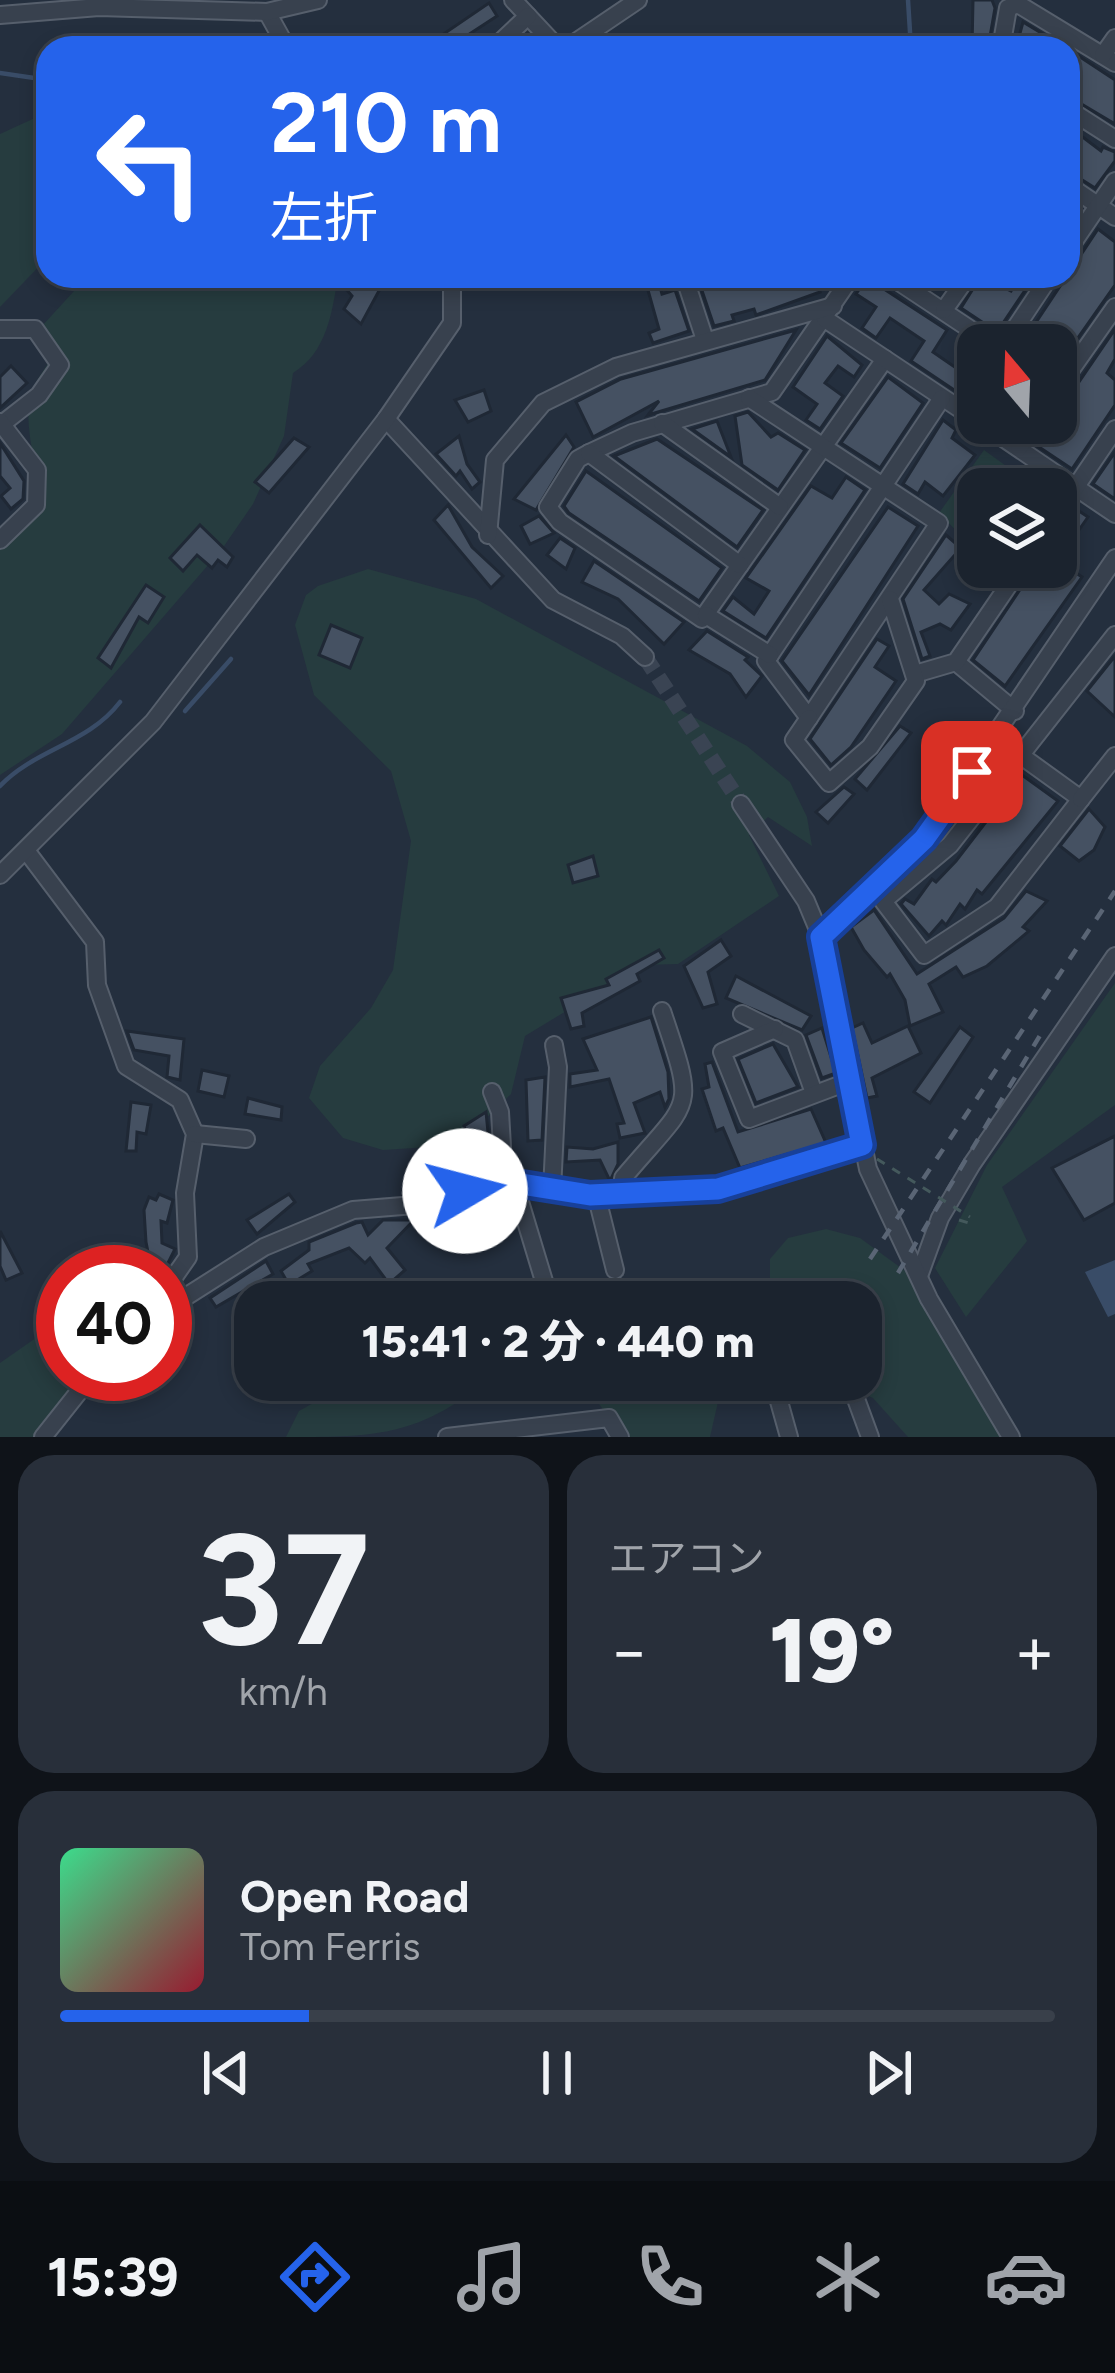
<!DOCTYPE html>
<html lang="ja">
<meta charset="utf-8">
<style>
:root{--surface:#1b232e;--page:#282f3a;--text:#f1f3f6;--muted:#a0a4aa;--line:#39404a;--accent:#2563eb}
body{margin:0;font-family:Figtree,"Noto Sans JP",sans-serif;background:var(--page);color:var(--text);height:100vh;display:flex;flex-direction:column;font-size:45px;white-space:nowrap}
*{box-sizing:border-box;margin:0}
p{font-size:39px;color:var(--muted)}
.icon{flex:none;width:66px;height:66px;fill:none;stroke:currentColor;stroke-width:2;stroke-linecap:round;stroke-linejoin:round}
.map{position:relative;height:1437px;overflow:hidden}
.panel{display:flex;flex-direction:column;gap:18px;padding:18px;background:#0f1319;flex:1}
.panel>*{flex:none}
.banner{position:absolute;left:36px;top:36px;width:1044px;height:252px;border-radius:36px;box-shadow:0 6px 18px #0003,0 0 0 3px var(--line);background:#2563eb;color:#fff;overflow:hidden}
.needle{width:78px;rotate:341deg}
.fabs{position:absolute;left:957px;top:324px;display:grid;gap:24px}
.fabs a{display:grid;place-items:center;width:120px;height:120px;border-radius:24px;background:var(--surface);box-shadow:0 6px 18px #0003,0 0 0 3px var(--line);font-size:60px}
.speed{position:absolute;left:36px;top:1245px;display:flex;gap:24px;font-size:60px;font-weight:700;text-align:center}
.speed>*{display:grid;place-content:center;width:156px;height:156px;border-radius:50%;background:var(--surface);box-shadow:0 6px 18px #0003,0 0 0 3px var(--line);line-height:1}
.speed .limit{border:18px solid #d22;background:#fff;color:#111}
.pin{position:absolute;display:grid;place-items:center;width:102px;height:102px;color:#fff;margin:-51px;border-radius:24px;box-shadow:0 6px 18px #0006}
.me{position:absolute;width:132px;margin:-66px;rotate:82deg;stroke-linejoin:round;filter:drop-shadow(0 0 9px #0008)}
.turn{display:flex;align-items:center;gap:42px;height:252px;padding:0 36px;font-size:54px}
.turn .icon{width:156px;height:156px;stroke-width:2.5}
.turn b{display:block;font-size:84px;line-height:102px}
.big{font-size:90px;font-weight:800;line-height:1.1}
.panel .widget{flex:1;display:flex;flex-direction:column;justify-content:center;gap:18px;min-width:0;padding:0 42px;border-radius:36px;background:var(--page)}
.panel .dial{align-items:center;gap:0}
.dial b{font-size:156px;line-height:1}
.song{display:flex;align-items:center;gap:36px}
.cover{width:144px;height:144px;border-radius:18px;background:linear-gradient(135deg,hsl(150 70% 55%),hsl(350 70% 35%))}
.played{height:12px;border-radius:6px;background:linear-gradient(90deg,var(--accent) 25%,var(--line) 25%)}
.keys{display:flex;justify-content:space-around;direction:ltr}
.heat{display:flex;justify-content:space-between;align-items:center;font-size:66px;direction:ltr}
.panel .tiles{flex:1;display:grid;gap:18px;grid-template-columns:1fr 1fr}
.widget:last-child{grid-column:span 2}
.trip{position:absolute;left:234px;top:1281px;width:648px;height:120px;border-radius:36px;background:var(--surface);box-shadow:0 6px 18px #0003,0 0 0 3px var(--line);font-weight:800;line-height:120px;text-align:center}
.menu{display:flex;height:192px;justify-content:space-around;align-items:center;background:#0b0e12;color:var(--muted)}
.menu .icon{width:84px;height:84px}
.menu .current{color:var(--accent)}
.menu b{font-size:54px;color:var(--text)}
.map>svg:first-child{display:block}
.green{fill:#263c3f}
.water{fill:#394c67}
.lines{fill:none;stroke-linecap:round;stroke-linejoin:round}
.stream{stroke:#394c67;stroke-width:4.5}
.building{fill:#455162;stroke:#1f2835;stroke-width:3}
.minor-tunnel{stroke:#3a4453;stroke-width:16;stroke-dasharray:16 8;stroke-linecap:butt}
.minor-casing{stroke:#565f6c;stroke-width:20}
.path{stroke:#44595c;stroke-width:3;stroke-dasharray:9 9;stroke-linecap:butt}
.minor{stroke:#38414e;stroke-width:16}
.rail{stroke:#5a6575;stroke-width:4.5;stroke-dasharray:12 12;stroke-linecap:butt}
.path-bridge{stroke:#44595c;stroke-width:3;stroke-dasharray:9 9;stroke-linecap:butt}
.route-casing{stroke:#184099;stroke-width:30}
.route{stroke:#2563eb;stroke-width:21}
</style>
<div class="map">
<svg width="1115" height="1437" viewBox="0 0 1115 1437">
<rect width="100%" height="100%" fill="#242f3e"/>
<g class="green">
<polygon points="48,112 48,257 0,307 0,134"/>
<path d="M64 276H338C332 313 327 352 293 373L284 436 253 504 222 549 62 734 0 775V539L39 504C39 468 25 437 29 401 32 378 54 366 54 341L42 326 75 290Z"/>
<polygon points="984,450 1038,489 978,489 978,553 939,513"/>
<polygon points="368,569 476,599 747,746 790,782 807,817 812,846 768,817 749,835 779,896 678,964 642,965 525,1036 511,1094 458,1145 383,1150 343,1138 309,1098 320,1066 371,1008 393,970 411,841 391,771 314,695 295,625 306,595 318,586"/>
<polygon points="1115,983 1115,1105 1002,1187 1027,1241 966,1317 935,1268 987,1165"/>
<polygon points="826,1229 860,1238 908,1273 1009,1437 908,1437 873,1398 832,1380 861,1380 861,1302 770,1302 770,1259 788,1238"/>
<polygon points="63,1319 63,1374 86,1374 37,1437 0,1437 0,1363"/>
<path d="M354 1380H470L472 1392C411 1437 367 1437 286 1437L299 1411Z"/>
<polygon points="621,1380 723,1380 710,1437 622,1437 597,1401"/>
</g>
<polygon class="water" points="1115,1260 1115,1314 1108,1317 1085,1272"/>
<g class="lines">
<g class="stream">
<polyline points="908,0 911,48"/>
<polyline points="147,48 178,37 219,48"/>
<polyline points="0,73 48,80"/>
<polyline points="185,711 231,659"/>
<path d="M0 786C35 749 88 744 120 702"/>
</g>
</g>
<g class="building">
<polygon points="973,0 992,0 995,8 988,48 972,48"/>
<polygon points="489,3 497,16 448,48 423,48"/>
<polygon points="1023,22 1066,48 1016,48"/>
<polygon points="1068,49 1115,80 1115,124 1068,96 1079,79 1068,71"/>
<polygon points="1076,132 1101,151 1103,147 1115,152 1115,161 1095,188 1068,171 1068,144"/>
<polygon points="1098,229 1115,242 1115,285 1056,369 1056,345 1021,345"/>
<polygon points="361,276 387,276 361,324 344,309 352,296 346,289"/>
<polygon points="644,276 657,276 662,294 675,290 689,331 653,343 649,333 659,329"/>
<polygon points="697,276 814,276 820,292 756,315 754,309 732,315 734,321 714,326"/>
<polygon points="981,276 1011,291 1020,276 1034,277 997,332 961,308"/>
<polygon points="867,278 947,330 933,352 978,383 978,406 911,361 924,341 890,318 876,338 862,328 876,307 856,294"/>
<polygon points="1115,329 1115,359 1107,373 1115,380 1115,405 1072,469 1036,445"/>
<polygon points="796,330 765,380 648,415 659,401 593,437 576,402 621,379"/>
<polygon points="827,336 862,365 854,377 838,366 825,383 843,396 820,429 806,420 817,404 793,387"/>
<polygon points="11,366 27,383 0,408 0,377"/>
<polygon points="888,377 923,403 880,468 841,443"/>
<polygon points="484,390 491,411 468,422 455,400"/>
<polygon points="748,412 771,437 778,433 805,450 778,490 742,465 735,416"/>
<polygon points="943,420 956,430 952,438 975,455 943,496 925,482 918,494 903,484"/>
<polygon points="717,421 731,457 692,429"/>
<polygon points="566,435 574,447 536,510 514,499"/>
<polygon points="459,436 467,464 480,482 472,489 460,471 456,476 436,454"/>
<polygon points="294,438 309,447 269,493 255,482"/>
<polygon points="657,439 763,510 737,547 614,456"/>
<polygon points="0,443 24,481 23,499 11,509 1,496 10,488 0,476"/>
<polygon points="1115,452 1115,499 1093,484"/>
<polygon points="586,471 722,568 699,601 569,513 564,506"/>
<polygon points="846,477 865,490 766,638 723,611 733,597 754,614 769,591 746,578 811,486 832,498"/>
<polygon points="448,505 472,547 503,576 491,588 434,520"/>
<polygon points="888,507 918,526 809,695 782,661"/>
<polygon points="1076,509 1088,517 1056,563 1056,535"/>
<polygon points="539,516 554,533 530,544 521,526"/>
<polygon points="200,525 233,557 227,567 218,560 212,568 197,555 183,571 170,558"/>
<polygon points="946,535 961,548 924,590 939,604 949,594 970,604 951,630 940,624 921,632 930,656 922,659 903,599"/>
<polygon points="560,538 575,548 566,569 547,555"/>
<polygon points="594,561 684,622 664,644 618,599 582,582"/>
<polygon points="1035,567 1067,567 1082,577 1005,686 973,660"/>
<polygon points="146,585 164,597 148,623 139,617 111,668 98,658"/>
<polygon points="331,625 362,638 350,668 319,655"/>
<polygon points="707,631 748,657 745,660 762,676 746,697 730,674 689,650"/>
<polygon points="877,639 889,646 875,667 896,681 851,747 831,765 810,739"/>
<polygon points="1115,656 1115,717 1087,691"/>
<polygon points="900,726 911,733 867,790 855,779"/>
<polygon points="1022,775 1058,801 982,894 977,890 965,909 960,904 946,925 942,921 929,936 901,904 905,899 914,904 932,879 936,882 956,861"/>
<polygon points="844,787 854,794 828,823 816,812"/>
<polygon points="1089,809 1105,827 1094,850 1079,861 1060,846"/>
<polygon points="593,856 598,876 573,883 568,865"/>
<polygon points="1026,891 1047,901 1023,927 1029,931 987,966 963,977 956,967 929,984 943,1012 910,1026 905,1000 890,974 887,977 864,950 851,927 874,910 917,974 1004,918"/>
<polygon points="721,940 731,956 708,972 717,1004 703,1008 684,966"/>
<polygon points="659,950 664,958 637,974 640,981 582,1013 584,1026 571,1029 561,998 609,985 606,979"/>
<polygon points="736,976 811,1016 802,1030 726,998"/>
<polygon points="651,1017 668,1072 669,1099 665,1107 660,1092 634,1103 645,1133 620,1138 617,1124 624,1123 609,1079 570,1087 570,1074 597,1070 583,1039"/>
<polygon points="863,1023 872,1043 908,1026 921,1053 872,1078 877,1096 867,1098 852,1028"/>
<polygon points="960,1027 973,1037 930,1103 914,1092"/>
<polygon points="822,1028 836,1073 822,1078 806,1035"/>
<polygon points="127,1031 184,1039 180,1080 167,1077 169,1056 134,1050"/>
<polygon points="773,1044 798,1087 756,1103 738,1059"/>
<polygon points="712,1062 738,1132 811,1109 826,1143 740,1168 723,1128 716,1131 702,1089 709,1087 705,1064"/>
<polygon points="202,1070 229,1076 224,1097 198,1091"/>
<polygon points="545,1077 542,1140 528,1141 526,1080"/>
<polygon points="248,1098 282,1107 281,1120 245,1114"/>
<polygon points="131,1102 151,1105 146,1134 137,1132 136,1151 126,1151"/>
<polygon points="486,1112 488,1132 480,1136 490,1160 410,1191 406,1174 472,1151 464,1126"/>
<polygon points="1115,1136 1115,1203 1084,1220 1052,1168"/>
<polygon points="618,1142 618,1164 610,1181 600,1160 566,1162 567,1147 593,1149"/>
<polygon points="159,1194 173,1200 167,1223 161,1221 162,1243 175,1249 167,1265 149,1257 146,1242 144,1210 149,1197 156,1200"/>
<polygon points="289,1194 295,1202 257,1234 247,1220"/>
<polygon points="383,1220 414,1220 387,1248 405,1270 389,1284 370,1258 365,1263 349,1248 308,1264 312,1271 289,1285 281,1271 309,1250 309,1242 356,1223 362,1222 368,1235"/>
<polygon points="0,1231 22,1273 6,1280 0,1266"/>
<polygon points="266,1261 273,1274 216,1307 210,1298"/>
</g>
<g class="lines">
<polyline class="minor-tunnel" points="645,657 741,804"/>
<defs>
<g id="minor">
<polyline points="513,0 558,48"/>
<polyline points="267,12 287,48"/>
<polyline points="0,15 99,7 267,12 318,0"/>
<polyline points="494,48 528,16"/>
<polyline points="567,48 638,0"/>
<polyline points="1001,48 1008,8 1018,4 1115,63"/>
<polyline points="1103,55 1115,38"/>
<polyline points="1068,109 1115,139"/>
<polyline points="1068,185 1115,217"/>
<polyline points="1068,250 1115,181"/>
<polyline points="684,276 705,340"/>
<polyline points="852,276 772,392 632,433 589,453 578,459 548,507 560,522 702,619 885,359"/>
<polyline points="890,276 994,345"/>
<polyline points="944,310 968,276"/>
<polyline points="825,319 978,421"/>
<polyline points="0,329 35,329 60,365 39,395 2,424"/>
<polyline points="1004,345 1050,276"/>
<polyline points="1056,391 1115,307"/>
<polyline points="749,398 939,523 809,718 766,661 942,398"/>
<polyline points="386,419 553,600 622,636 645,657"/>
<polyline points="0,422 37,470 36,505 0,540"/>
<polyline points="662,423 780,507"/>
<polyline points="981,423 1115,514"/>
<polyline points="1019,448 1035,423"/>
<polyline points="589,453 740,565"/>
<polyline points="1056,516 1115,429"/>
<polyline points="488,535 495,460 543,403 616,367 833,306"/>
<polyline points="706,615 770,655"/>
<polyline points="956,662 1015,711"/>
<polyline points="915,674 956,662 1021,567"/>
<polyline points="809,718 794,740 829,783 870,747 916,681 890,599"/>
<polyline points="995,737 1081,799 997,907 924,955 883,901 950,845 1115,635"/>
<polyline points="1081,799 1115,756"/>
<polyline points="741,804 806,901 821,937"/>
<polyline points="28,853 95,942 97,985 126,1066 180,1100 195,1134 185,1193 188,1257 165,1290"/>
<polyline points="0,875 153,722 386,419 452,323 452,276"/>
<polyline points="742,1014 795,1040 814,1093"/>
<polyline points="775,1029 722,1052 749,1119 850,1081"/>
<polyline points="492,1092 500,1112 504,1181"/>
<polyline points="195,1134 246,1139"/>
<polyline points="514,1182 550,1301"/>
<polyline points="552,1190 558,1067 554,1045"/>
<path d="M624 1193 623 1178C692 1096 697 1115 662 1011"/>
<polyline points="596,1194 615,1270"/>
<polyline points="919,1276 940,1218 972,1164 1115,956"/>
<polyline points="165,1310 264,1247 353,1210 415,1205 504,1181 590,1195 718,1188 863,1145"/>
<polyline points="773,1380 789,1437"/>
<polyline points="849,1380 870,1437"/>
<polyline points="43,1437 93,1374"/>
<polyline points="447,1437 609,1418 620,1437"/>
<polyline points="1011,1437 929,1299 868,1169 821,937 924,839 1115,558"/>
</g>
</defs>
<use href="#minor" class="minor-casing"/>
<polyline class="path" points="959,1220 969,1223 970,1217"/>
<use href="#minor" class="minor"/>
<g class="rail">
<polyline points="870,1259 1115,891"/>
<polyline points="898,1273 1045,1027"/>
</g>
<polyline class="path-bridge" points="877,1159 970,1217"/>
</g>
<g class="lines">
<defs>
<polyline id="route" points="465,1191 503,1181 590,1195 718,1189 862,1145 821,937 924,839 972,772"/>
</defs>
<use href="#route" class="route-casing"/>
<use href="#route" class="route"/>
</g>
</svg>
<div class="fabs">
<a><svg class="needle" viewBox="-14 -14 28 28"><path d="M0-13l5 13h-10z" fill="#e53935"/><path d="M0 13l5-13h-10z" fill="#a0a4aa"/></svg></a>
<a><svg class="icon" aria-label="layers" viewBox="0 0 24 24"><path d="M12 4l9 5-9 5-9-5zM3 14l9 5 9-5"/></svg></a>
</div>
<div class="speed"><div class="limit">40</div></div>
<div class="pin" style="left:972px;top:772px;background:#d93025"><svg class="icon" aria-label="arrive" viewBox="0 0 24 24"><path d="M6 21V4h12l-3 4 3 4H6"/></svg></div>
<svg class="me" style="left:465px;top:1191px" viewBox="-20 -20 40 40"><circle r="19" fill="#fff"/><path d="M0-13L10 11 0 6-10 11z" fill="#2563eb"/></svg>
<div class="trip">15:41 · 2 分 · 440 m</div>
<div class="banner">
<div class="turn"><svg class="icon" aria-label="left" viewBox="0 0 24 24"><path d="M17 20v-9H6M10 6l-5 5 5 5"/></svg><div><b>210 m</b>左折</div></div>
</div>
</div>
<section class="panel">
<div class="tiles">
<div class="widget dial"><b>37</b><p>km/h</p></div>
<div class="widget"><p>エアコン</p>
<div class="heat"><a>−</a><b class="big">19°</b><a>+</a></div>
</div>
<div class="widget">
<div class="song"><i class="cover"></i><div><b>Open Road</b><p>Tom Ferris</p></div></div>
<div class="played"></div>
<div class="keys"><svg class="icon" aria-label="previous" viewBox="0 0 24 24"><path d="M18 5L8 12l10 7zM5 5v14"/></svg><svg class="icon" aria-label="pause" viewBox="0 0 24 24"><path d="M8 5v14M16 5v14"/></svg><svg class="icon" aria-label="next" viewBox="0 0 24 24"><path d="M6 5l10 7-10 7zM19 5v14"/></svg></div>
</div>
</div>
</section>
<nav class="menu">
<b>15:39</b>
<svg class="icon current" aria-label="directions" viewBox="0 0 24 24"><path d="M12 3l9 9-9 9-9-9zM9 14v-3h6M13 9l2 2-2 2"/></svg>
<svg class="icon" aria-label="music" viewBox="0 0 24 24"><path d="M9 18V5l10-2v13"/><circle cx="6" cy="18" r="3"/><circle cx="16" cy="16" r="3"/></svg>
<svg class="icon" aria-label="phone" viewBox="0 0 24 24"><path d="M5 4h4l2 5-3 2q2 4 5 5l2-3 5 2v4C11 20 4 13 5 4z"/></svg>
<svg class="icon" aria-label="climate" viewBox="0 0 24 24"><path d="M12 3v18M4 7l16 10M4 17L20 7"/></svg>
<svg class="icon" aria-label="car" viewBox="0 0 24 24"><path d="M5 17H2v-5l4-1 3-4h7l3 4 3 1v5h-3M9 17h6M6 11h13"/><circle cx="7" cy="17" r="2"/><circle cx="17" cy="17" r="2"/></svg>
</nav>
